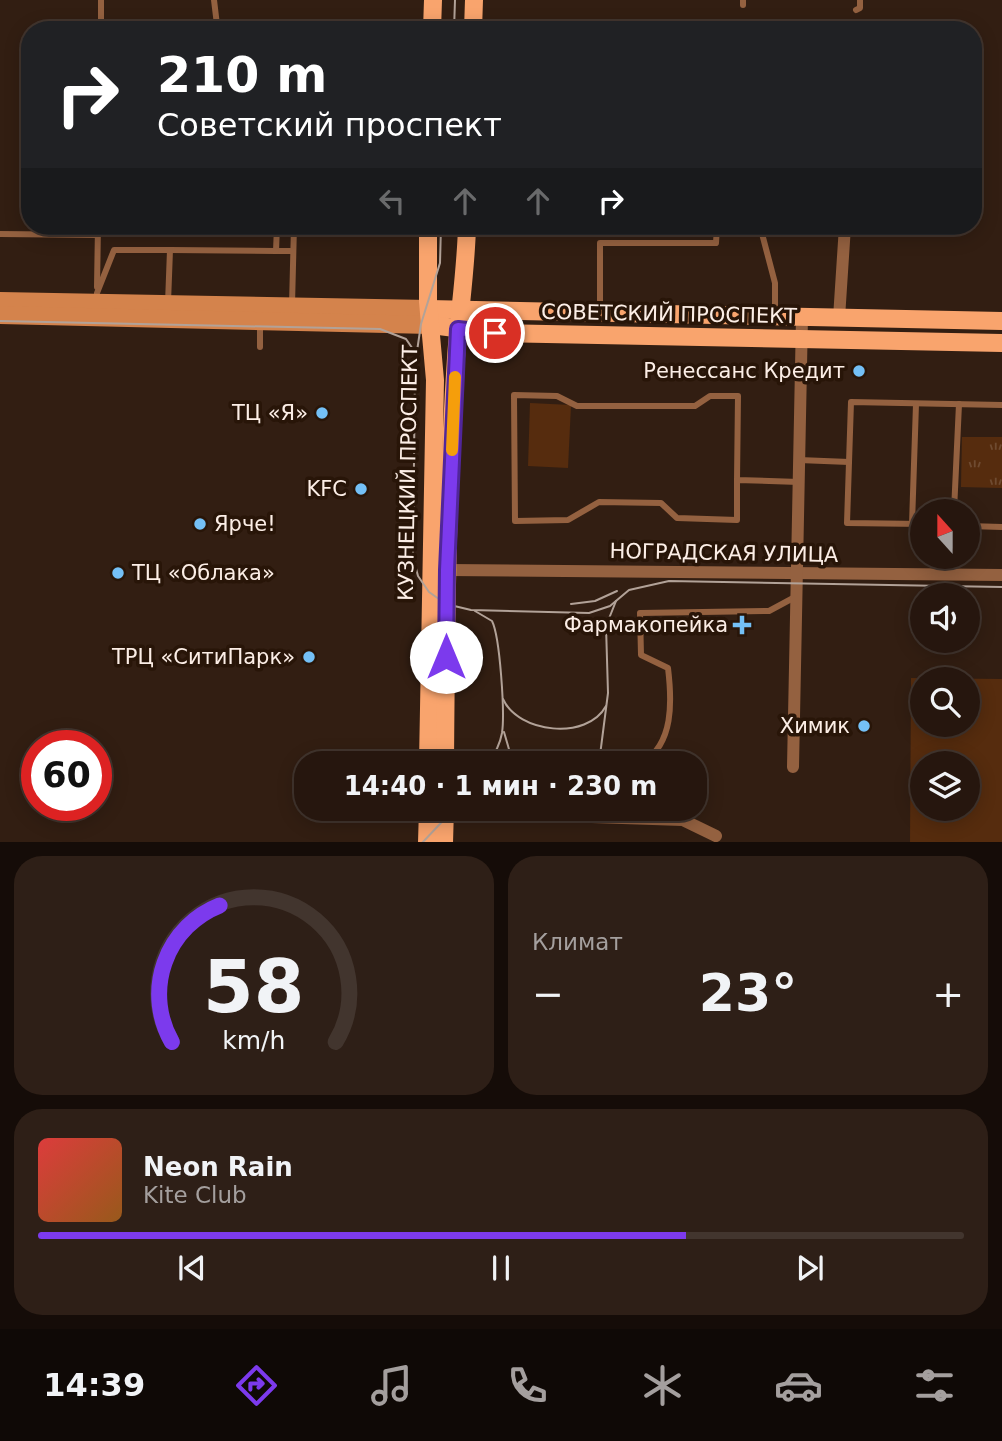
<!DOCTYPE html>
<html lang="ru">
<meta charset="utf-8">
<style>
:root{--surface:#26160e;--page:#2e1f17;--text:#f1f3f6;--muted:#a49f9e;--line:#42352e;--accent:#7c3aed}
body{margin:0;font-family:"DejaVu Sans",sans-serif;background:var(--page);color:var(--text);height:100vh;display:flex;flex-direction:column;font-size:26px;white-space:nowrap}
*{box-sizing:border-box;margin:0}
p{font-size:23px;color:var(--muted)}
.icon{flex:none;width:38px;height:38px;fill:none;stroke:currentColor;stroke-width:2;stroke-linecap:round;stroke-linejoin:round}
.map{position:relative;height:842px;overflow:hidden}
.sheet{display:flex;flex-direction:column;gap:14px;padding:14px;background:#150c08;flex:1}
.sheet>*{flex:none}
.top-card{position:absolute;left:21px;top:21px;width:961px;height:214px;border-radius:28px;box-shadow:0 4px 18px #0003,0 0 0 2px var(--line);background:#202124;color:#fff;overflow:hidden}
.needle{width:46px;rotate:339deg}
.controls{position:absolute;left:910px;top:499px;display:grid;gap:14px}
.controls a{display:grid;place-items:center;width:70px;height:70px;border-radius:50%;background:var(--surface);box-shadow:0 4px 18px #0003,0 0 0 2px var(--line);font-size:35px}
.speed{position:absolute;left:21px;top:730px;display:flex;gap:14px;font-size:35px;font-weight:700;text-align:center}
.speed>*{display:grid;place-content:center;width:91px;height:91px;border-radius:50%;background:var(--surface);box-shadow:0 4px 18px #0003,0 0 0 2px var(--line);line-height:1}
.speed .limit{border:10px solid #d22;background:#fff;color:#111}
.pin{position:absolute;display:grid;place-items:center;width:60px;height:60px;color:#fff;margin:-30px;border:4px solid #fff;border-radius:50%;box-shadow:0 2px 7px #0007}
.me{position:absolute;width:77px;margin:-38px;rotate:0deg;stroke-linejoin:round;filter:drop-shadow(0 0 5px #0008)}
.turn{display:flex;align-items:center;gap:24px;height:147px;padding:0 21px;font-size:32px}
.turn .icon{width:91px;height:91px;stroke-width:2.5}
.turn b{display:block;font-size:49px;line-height:60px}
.lanes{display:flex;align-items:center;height:66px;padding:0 21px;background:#0003;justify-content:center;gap:35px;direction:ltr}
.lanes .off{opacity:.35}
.big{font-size:52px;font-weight:600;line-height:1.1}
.sheet .tile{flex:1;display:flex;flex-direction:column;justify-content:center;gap:10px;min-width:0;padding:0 24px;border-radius:28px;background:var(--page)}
.sheet .dial{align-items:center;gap:0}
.dial svg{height:182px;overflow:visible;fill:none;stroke:var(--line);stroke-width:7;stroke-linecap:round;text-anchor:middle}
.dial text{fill:var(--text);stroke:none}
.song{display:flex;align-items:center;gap:21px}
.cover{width:84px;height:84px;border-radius:10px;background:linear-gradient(135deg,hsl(0 70% 55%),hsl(30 70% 35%))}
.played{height:7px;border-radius:4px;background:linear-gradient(90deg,var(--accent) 70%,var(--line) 70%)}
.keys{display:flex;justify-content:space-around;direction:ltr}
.heat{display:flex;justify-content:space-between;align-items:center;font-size:38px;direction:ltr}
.sheet .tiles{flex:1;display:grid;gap:14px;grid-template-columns:1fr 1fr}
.tile:last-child{grid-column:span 2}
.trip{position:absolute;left:294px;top:751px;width:413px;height:70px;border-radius:28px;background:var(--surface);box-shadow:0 4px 18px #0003,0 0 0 2px var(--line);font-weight:600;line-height:70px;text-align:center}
.tab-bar{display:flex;height:112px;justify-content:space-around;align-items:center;background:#0f0906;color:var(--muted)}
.tab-bar .icon{width:49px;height:49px}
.tab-bar .current{color:var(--accent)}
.tab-bar b{font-size:32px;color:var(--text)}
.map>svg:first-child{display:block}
.grass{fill:#562c0e;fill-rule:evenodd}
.park{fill:url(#park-tufts)}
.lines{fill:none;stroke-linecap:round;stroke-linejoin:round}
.service{stroke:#946140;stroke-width:6}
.minor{stroke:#946140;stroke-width:12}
.secondary{stroke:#d4834c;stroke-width:18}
.primary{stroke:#f9a46d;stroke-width:18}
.tram{stroke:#b2a298;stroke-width:2}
.route-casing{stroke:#51269a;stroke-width:18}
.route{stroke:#7c3aed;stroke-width:12}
.slow{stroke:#f59e0b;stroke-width:12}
.poi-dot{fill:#74c0f6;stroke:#281508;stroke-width:2.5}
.labels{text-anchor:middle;stroke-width:7;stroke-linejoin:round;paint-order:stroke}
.street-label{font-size:21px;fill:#fceee6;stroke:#281508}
.poi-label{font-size:21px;fill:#fceee6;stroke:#281508;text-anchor:end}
</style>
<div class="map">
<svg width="1002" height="843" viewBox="0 0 1002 843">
<defs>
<pattern id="park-tufts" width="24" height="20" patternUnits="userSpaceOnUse" patternTransform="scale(1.75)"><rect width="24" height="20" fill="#562c0e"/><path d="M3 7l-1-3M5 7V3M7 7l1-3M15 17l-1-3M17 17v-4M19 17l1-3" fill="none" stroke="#6f4b31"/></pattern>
</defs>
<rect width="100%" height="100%" fill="#321e12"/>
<g class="grass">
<polygon points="530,403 571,405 568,468 528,466"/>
<path d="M911 678 1002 679V842H910ZM922 679H968V724H922ZM922 763H968V808H922Z"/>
</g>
<polygon class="park" points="962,437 1002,437 1002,488 961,487"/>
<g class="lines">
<g class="service">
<polyline points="214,0 217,25 233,30"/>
<polyline points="743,0 743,5"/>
<polyline points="856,10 860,8 860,0"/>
<polyline points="101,30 101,0"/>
<polyline points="277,226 276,251 293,251"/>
<polyline points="535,226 600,228"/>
<polyline points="760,226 775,283 775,315"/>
<polyline points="0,234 98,235"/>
<polyline points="170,250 276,251"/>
<polyline points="97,287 98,226"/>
<polyline points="97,293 114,250 170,250 168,303"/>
<polyline points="292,305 294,226"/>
<polyline points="600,311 600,243 716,243 717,226"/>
<polyline points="260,347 260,324"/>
<polyline points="799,460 849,462"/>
<polyline points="737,480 738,396 710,396 695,406 577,406 557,396 514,395 515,521 568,520 599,502 661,503 677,518 737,520 737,480 799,482"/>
<polyline points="954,511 959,404"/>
<polyline points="912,524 916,404"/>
<polyline points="922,524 847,523 851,402 1002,405"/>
<polyline points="968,526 1002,527"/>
<path d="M642 763C674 744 672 701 668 668L641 655 640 613 769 611 795 597"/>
</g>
<g class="minor">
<polyline points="855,30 855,25"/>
<polyline points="839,318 845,226"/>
<polyline points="447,570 1002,575"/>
<polyline points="793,767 802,317"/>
<polyline points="444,812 683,820 716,836"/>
</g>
<g class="secondary">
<polyline points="0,301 429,309"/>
<polyline points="0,315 431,325"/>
</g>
<g class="primary">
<polyline points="432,30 433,0"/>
<polyline points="473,30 474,0"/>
<polyline points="429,309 1002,321"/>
<polyline points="431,325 495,333 1002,343"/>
<polyline points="428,763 435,380 428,302 428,226"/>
<path d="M445 763C446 628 447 493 456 358 459 314 466 270 467 226"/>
<polyline points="427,843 428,808"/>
<polyline points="444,843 445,808"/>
</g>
<g class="tram">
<polyline points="454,30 455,0"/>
<polyline points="441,226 440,263 421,324 415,365 413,557 418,576 429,592 446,604 471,610 589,613 610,606 629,590 669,581 1002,587"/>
<polyline points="0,321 380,329 406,339 419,358"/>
<polyline points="571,604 595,601 617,591"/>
<path d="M475 611 492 621C500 637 505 713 502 733 500 744 495 754 488 763"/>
<path d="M503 699C518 733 587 741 606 706"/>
<polyline points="504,732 513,763"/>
<polyline points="599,763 608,693 606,626 616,601"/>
<polyline points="422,843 455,808"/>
</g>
</g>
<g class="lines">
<defs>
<polyline id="route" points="446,657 447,570 458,329 495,333"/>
</defs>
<use href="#route" class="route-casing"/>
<use href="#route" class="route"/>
<polyline class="slow" points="452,450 455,377"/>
</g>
<g class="poi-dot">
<circle cx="859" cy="371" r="7"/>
<circle cx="322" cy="413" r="7"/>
<circle cx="361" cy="489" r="7"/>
<circle cx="200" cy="524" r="7"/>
<circle cx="118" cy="573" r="7"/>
<path d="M738.5 614.5h7v7h7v7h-7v7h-7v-7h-7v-7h7z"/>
<circle cx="309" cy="657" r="7"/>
<circle cx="864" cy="726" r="7"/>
</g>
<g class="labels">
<g class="street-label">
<text transform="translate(669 314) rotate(1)" y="7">СОВЕТСКИЙ ПРОСПЕКТ</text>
<text transform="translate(408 473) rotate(-89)" y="7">КУЗНЕЦКИЙ ПРОСПЕКТ</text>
<text transform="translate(724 553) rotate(1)" y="7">НОГРАДСКАЯ УЛИЦА</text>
</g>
<g class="poi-label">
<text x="845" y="378">Ренессанс Кредит</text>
<text x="308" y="420">ТЦ «Я»</text>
<text x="347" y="496">KFC</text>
<text x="214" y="531" text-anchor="start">Ярче!</text>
<text x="132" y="580" text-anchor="start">ТЦ «Облака»</text>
<text x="728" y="632">Фармакопейка</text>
<text x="295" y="664">ТРЦ «СитиПарк»</text>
<text x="850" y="733">Химик</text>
</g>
</g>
</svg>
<div class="controls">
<a><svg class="needle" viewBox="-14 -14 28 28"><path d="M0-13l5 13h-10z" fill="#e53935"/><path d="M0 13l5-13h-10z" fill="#a49f9e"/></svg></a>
<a><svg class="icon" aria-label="sound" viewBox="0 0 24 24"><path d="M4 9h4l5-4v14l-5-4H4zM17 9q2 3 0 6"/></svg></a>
<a><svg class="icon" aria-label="search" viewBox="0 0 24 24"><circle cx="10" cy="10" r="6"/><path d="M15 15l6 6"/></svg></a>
<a><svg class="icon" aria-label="layers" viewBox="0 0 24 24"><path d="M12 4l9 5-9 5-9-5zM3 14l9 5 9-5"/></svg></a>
</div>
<div class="speed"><div class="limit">60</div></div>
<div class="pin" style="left:495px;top:333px;background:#d93025"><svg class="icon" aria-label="arrive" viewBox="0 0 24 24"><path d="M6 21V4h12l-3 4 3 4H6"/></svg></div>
<svg class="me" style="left:446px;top:657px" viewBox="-20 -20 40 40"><circle r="19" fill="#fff"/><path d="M0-13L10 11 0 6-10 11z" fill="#7c3aed"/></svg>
<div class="trip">14:40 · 1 мин · 230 m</div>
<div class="top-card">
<div class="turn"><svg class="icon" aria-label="right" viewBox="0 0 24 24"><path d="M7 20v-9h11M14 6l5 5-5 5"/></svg><div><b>210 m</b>Советский проспект</div></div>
<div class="lanes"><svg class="icon off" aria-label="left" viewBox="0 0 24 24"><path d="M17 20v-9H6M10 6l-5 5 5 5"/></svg><svg class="icon off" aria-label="ahead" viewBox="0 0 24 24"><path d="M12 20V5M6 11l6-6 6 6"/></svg><svg class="icon off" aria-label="ahead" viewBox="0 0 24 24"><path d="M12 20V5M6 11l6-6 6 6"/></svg><svg class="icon" aria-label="right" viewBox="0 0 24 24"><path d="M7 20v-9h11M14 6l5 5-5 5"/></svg></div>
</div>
</div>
<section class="sheet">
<div class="tiles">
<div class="tile dial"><svg viewBox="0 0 100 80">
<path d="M14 69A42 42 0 1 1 86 69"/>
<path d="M14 69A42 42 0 0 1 35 9" stroke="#7c3aed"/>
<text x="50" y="56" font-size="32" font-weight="700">58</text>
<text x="50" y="72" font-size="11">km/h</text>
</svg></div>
<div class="tile"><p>Климат</p>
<div class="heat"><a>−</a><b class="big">23°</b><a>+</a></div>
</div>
<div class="tile">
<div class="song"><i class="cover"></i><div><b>Neon Rain</b><p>Kite Club</p></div></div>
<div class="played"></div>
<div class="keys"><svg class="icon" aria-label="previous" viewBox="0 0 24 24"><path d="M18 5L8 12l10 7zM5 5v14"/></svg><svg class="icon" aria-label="pause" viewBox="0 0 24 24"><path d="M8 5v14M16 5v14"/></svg><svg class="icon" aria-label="next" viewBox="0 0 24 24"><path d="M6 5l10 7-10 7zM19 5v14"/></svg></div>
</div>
</div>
</section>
<nav class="tab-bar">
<b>14:39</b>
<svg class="icon current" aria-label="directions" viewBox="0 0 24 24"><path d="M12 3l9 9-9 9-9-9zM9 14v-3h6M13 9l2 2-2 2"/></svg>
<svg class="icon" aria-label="music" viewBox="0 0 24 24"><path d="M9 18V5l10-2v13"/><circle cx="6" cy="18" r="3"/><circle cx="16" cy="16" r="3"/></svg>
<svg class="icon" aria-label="phone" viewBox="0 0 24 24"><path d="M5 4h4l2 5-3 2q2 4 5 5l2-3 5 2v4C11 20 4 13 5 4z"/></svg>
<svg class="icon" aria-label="climate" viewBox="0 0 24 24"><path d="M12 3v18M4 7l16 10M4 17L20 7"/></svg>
<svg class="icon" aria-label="car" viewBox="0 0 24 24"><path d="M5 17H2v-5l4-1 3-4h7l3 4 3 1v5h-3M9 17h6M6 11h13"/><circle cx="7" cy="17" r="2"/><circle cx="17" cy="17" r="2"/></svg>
<svg class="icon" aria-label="filters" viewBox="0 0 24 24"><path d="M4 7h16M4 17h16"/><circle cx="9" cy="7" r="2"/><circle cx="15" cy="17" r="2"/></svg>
</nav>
